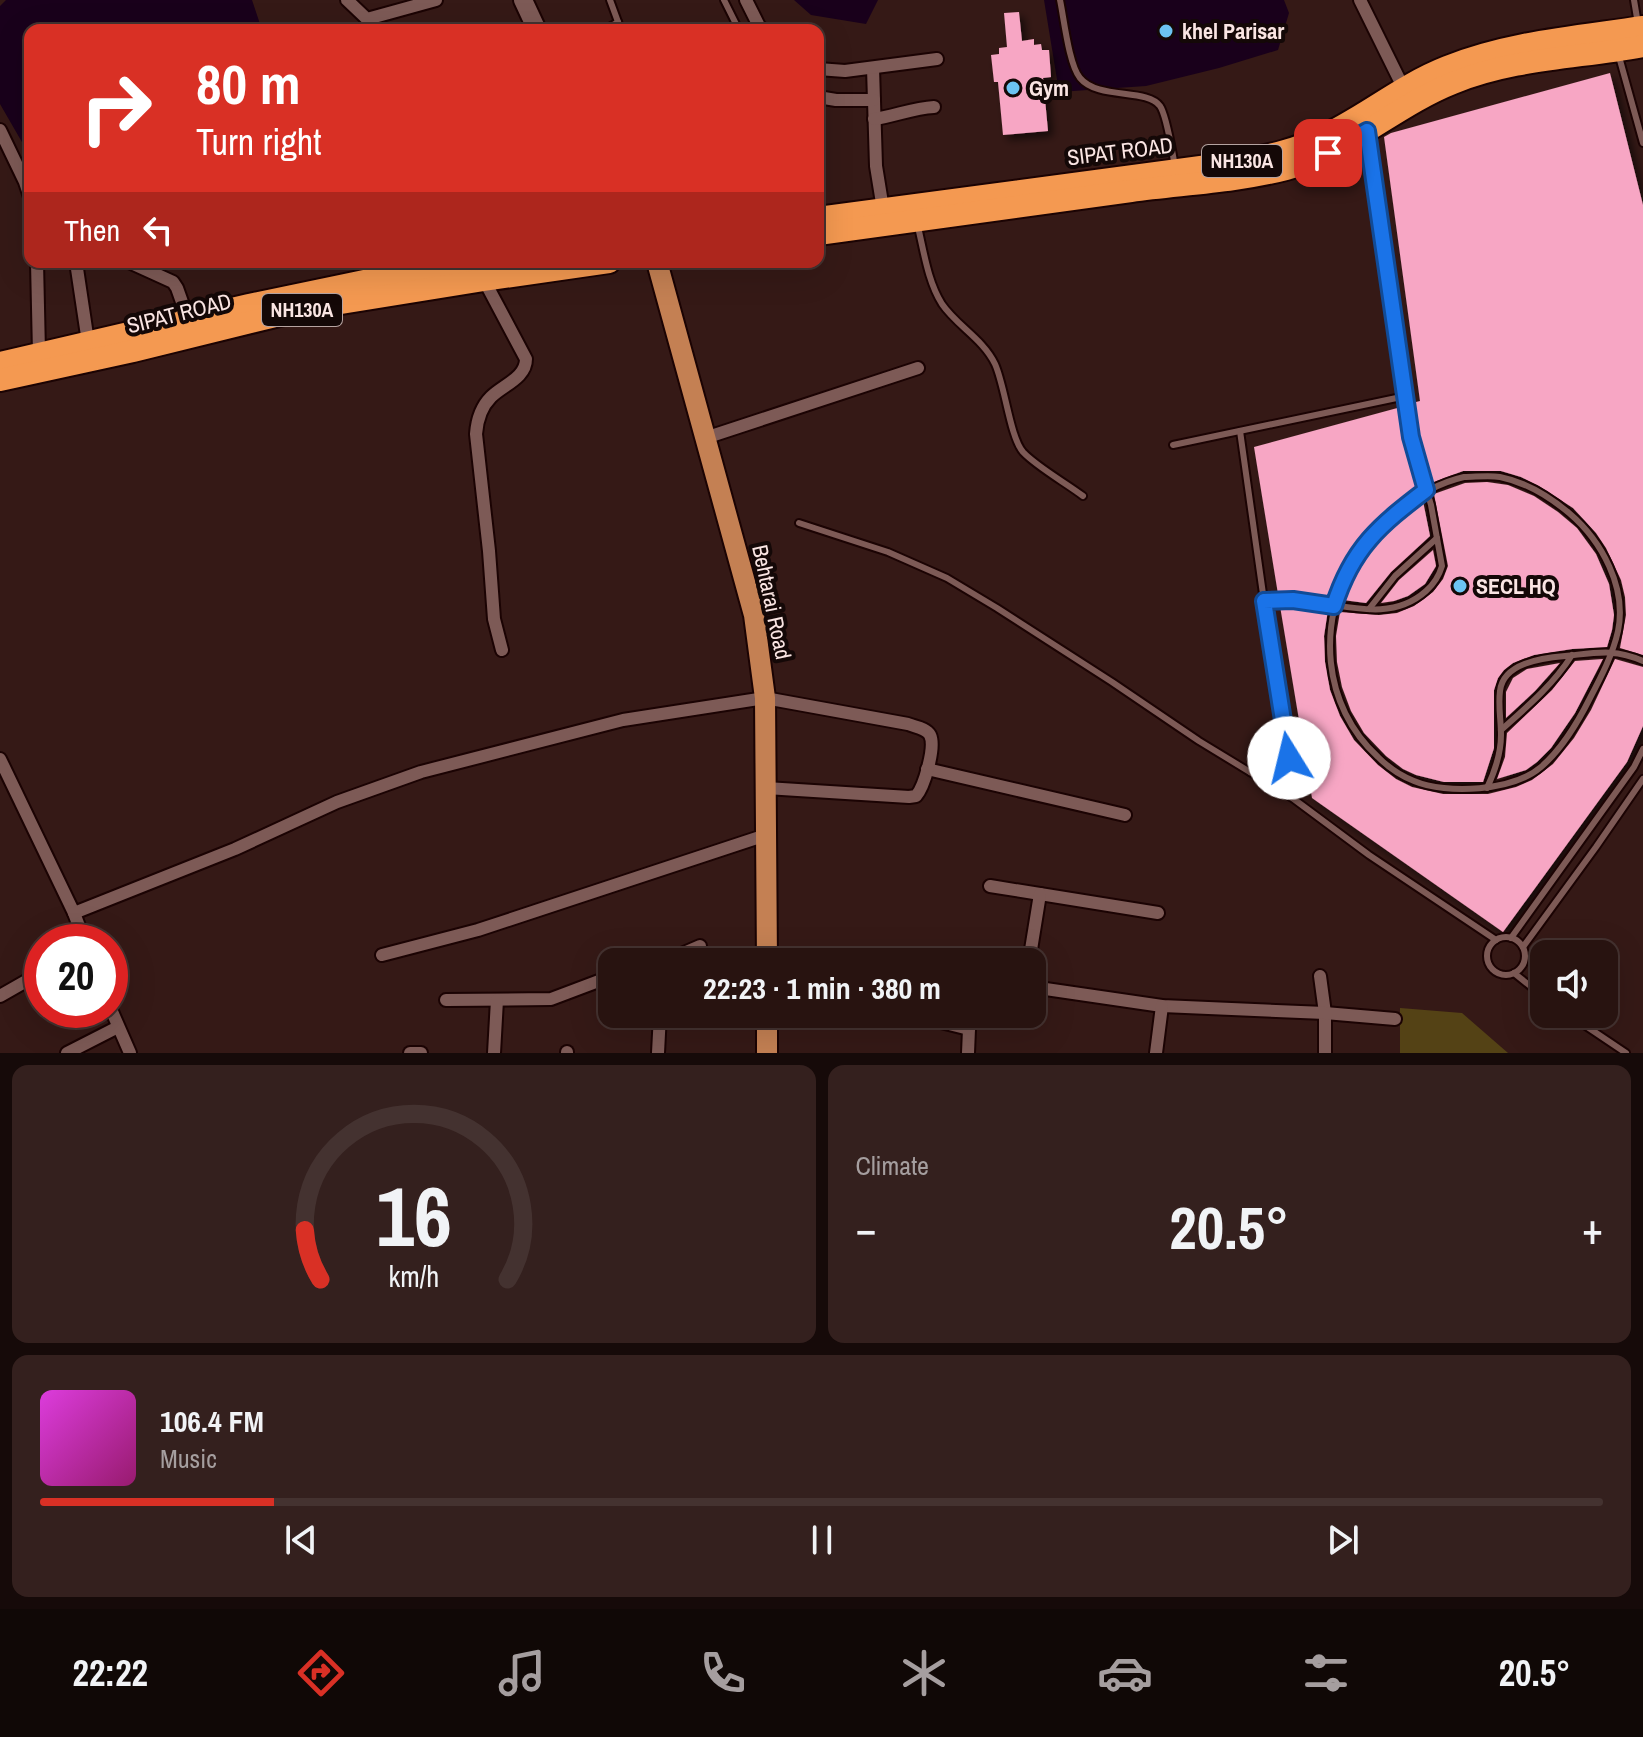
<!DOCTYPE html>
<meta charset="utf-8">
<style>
:root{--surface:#281310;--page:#34201e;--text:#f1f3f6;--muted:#a59e9f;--line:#443230;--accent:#d93025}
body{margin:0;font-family:"Archivo Narrow",sans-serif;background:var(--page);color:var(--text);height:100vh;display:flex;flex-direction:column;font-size:30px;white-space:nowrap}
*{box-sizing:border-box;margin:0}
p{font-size:26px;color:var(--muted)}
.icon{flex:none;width:44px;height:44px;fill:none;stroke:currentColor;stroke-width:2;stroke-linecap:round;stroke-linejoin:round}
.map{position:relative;height:1053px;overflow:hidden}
.sheet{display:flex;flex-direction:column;gap:12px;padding:12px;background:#160a09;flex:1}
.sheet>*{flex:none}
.hud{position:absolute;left:24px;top:24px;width:800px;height:244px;border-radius:16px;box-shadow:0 8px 32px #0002,0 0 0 2px var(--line);background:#d93025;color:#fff;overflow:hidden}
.fabs{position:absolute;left:1530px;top:940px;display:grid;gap:16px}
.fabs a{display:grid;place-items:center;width:88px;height:88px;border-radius:16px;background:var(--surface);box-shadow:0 8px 32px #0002,0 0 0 2px var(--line);font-size:40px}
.speed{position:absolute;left:24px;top:924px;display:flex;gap:16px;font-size:40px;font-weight:700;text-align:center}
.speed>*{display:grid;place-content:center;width:104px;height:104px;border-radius:50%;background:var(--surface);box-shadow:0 8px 32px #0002,0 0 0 2px var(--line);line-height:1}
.speed .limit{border:12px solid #d22;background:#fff;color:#111}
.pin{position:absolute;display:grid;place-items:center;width:68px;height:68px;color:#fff;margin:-34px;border-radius:16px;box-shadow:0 4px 12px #0006}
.me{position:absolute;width:88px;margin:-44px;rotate:351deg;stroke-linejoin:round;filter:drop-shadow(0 0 6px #0008)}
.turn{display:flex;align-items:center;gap:28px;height:168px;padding:0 40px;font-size:36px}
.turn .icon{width:104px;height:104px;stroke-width:2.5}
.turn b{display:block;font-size:56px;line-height:68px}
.then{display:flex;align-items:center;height:76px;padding:0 40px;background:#0003;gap:16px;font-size:30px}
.big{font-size:60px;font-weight:800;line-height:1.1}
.sheet .card{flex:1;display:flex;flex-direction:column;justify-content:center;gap:12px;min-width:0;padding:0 28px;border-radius:16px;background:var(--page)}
.sheet .dial{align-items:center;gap:0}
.dial svg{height:208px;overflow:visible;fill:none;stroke:var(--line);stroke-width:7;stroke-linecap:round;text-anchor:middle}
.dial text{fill:var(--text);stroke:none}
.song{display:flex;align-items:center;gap:24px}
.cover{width:96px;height:96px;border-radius:12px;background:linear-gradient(135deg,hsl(300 70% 55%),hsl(320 70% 35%))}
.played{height:8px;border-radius:4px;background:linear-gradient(90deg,var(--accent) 15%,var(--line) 15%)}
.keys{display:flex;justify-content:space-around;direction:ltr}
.heat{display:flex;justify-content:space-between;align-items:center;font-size:44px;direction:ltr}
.sheet .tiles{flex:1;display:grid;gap:12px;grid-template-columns:1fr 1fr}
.card:last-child{grid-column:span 2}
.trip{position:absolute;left:598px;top:948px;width:448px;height:80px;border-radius:16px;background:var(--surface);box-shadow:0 8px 32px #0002,0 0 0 2px var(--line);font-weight:800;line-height:80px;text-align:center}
.tab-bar{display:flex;height:128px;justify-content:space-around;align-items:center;background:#100806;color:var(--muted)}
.tab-bar .icon{width:56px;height:56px}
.tab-bar .current{color:var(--accent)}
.tab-bar b{font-size:36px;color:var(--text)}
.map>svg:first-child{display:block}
.green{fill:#544215}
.water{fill:#19001b}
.building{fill:#f7a6c4;filter:url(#shadow)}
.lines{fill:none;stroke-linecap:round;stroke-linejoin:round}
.lane-casing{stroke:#1b0303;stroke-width:10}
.street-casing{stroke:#1b0303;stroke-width:16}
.secondary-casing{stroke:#1b0303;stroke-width:22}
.primary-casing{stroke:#1b0303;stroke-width:24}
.highway-casing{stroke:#1b0303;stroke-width:26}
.lane{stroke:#7d5a56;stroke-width:6}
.street{stroke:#7d5a56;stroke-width:12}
.secondary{stroke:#7d5a56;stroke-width:18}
.primary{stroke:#c48053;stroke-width:20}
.highway{stroke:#f49951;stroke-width:22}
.route-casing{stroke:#114b97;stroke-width:20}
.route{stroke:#1a73e8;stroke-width:14}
.poi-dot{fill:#6cc3f2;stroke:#140807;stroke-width:3}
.labels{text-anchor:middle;stroke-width:8;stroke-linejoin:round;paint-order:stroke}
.shield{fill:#140807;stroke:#b5a3a1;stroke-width:2}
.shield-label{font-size:20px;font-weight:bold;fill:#fae5e3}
.poi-label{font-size:22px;font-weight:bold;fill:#fae5e3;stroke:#140807;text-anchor:start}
.street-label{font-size:22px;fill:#fae5e3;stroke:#140807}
</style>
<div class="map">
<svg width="1643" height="1053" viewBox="0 0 1643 1053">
<defs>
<filter id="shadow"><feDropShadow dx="5" dy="5" stdDeviation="4" flood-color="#0009"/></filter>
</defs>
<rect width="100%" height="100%" fill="#351916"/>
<polygon class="green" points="1400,1008 1462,1013 1508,1053 1400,1053"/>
<g class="water">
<polygon points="6,0 252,0 262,30 30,30 30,156 0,104 0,6"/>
<polygon points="794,0 878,0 866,24 811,15"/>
<polygon points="1044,0 1284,0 1289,13 1278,50 1219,68 1146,86 1059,92"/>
</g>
<g class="building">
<polygon points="1019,12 1022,41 1034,39 1034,45 1041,44 1042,50 1049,50 1051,77 1043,78 1048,131 1003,135 998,82 994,82 991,55 999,54 999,48 1007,47 1004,13"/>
<polygon points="1610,73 1643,205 1643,655 1620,648 1626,615 1625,597 1621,580 1606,548 1596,533 1573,508 1539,486 1521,477 1501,471 1463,471 1431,483 1417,436 1412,403 1420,401 1384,137 1391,133"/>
<polygon points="1401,407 1405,439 1420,489 1383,516 1359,541 1337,580 1331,599 1296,594 1278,594 1254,447"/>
<polygon points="1487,482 1508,485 1534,496 1558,512 1577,528 1596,554 1609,584 1614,615 1612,630 1607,647 1572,649 1534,655 1513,663 1504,670 1498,678 1494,690 1494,748 1483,782 1444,782 1416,775 1403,769 1386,756 1364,733 1351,711 1342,687 1337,662 1336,636 1340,612 1379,615 1397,613 1414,606 1433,592 1443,579 1448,566 1434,494 1465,483"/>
<polygon points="1423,501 1430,536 1391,572 1366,603 1343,600 1348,585 1369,548 1391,525"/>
<polygon points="1433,550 1436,566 1425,584 1408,596 1394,601 1381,603 1399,580"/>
<polygon points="1280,606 1328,610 1324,636 1325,662 1330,690 1340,716 1354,740 1378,765 1396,779 1412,787 1443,794 1488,794 1516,787 1532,780 1553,764 1574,738 1591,710 1615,659 1643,667 1643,726 1627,762 1503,932 1312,798"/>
<polygon points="1603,659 1575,713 1551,748 1537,762 1526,770 1497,779 1505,757 1507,733 1552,690 1575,661"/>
<polygon points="1560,663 1535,691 1506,718 1506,692 1513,678 1527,669"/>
</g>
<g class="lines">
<defs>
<g id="lane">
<polyline points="610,0 621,30"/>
<polyline points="724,0 739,30"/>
<path d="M1060 0C1064 19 1069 65 1080 78 1098 100 1147 88 1160 106 1167 116 1172 152 1175 166"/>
<polyline points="1634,0 1638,24"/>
<polyline points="604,30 618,22"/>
<polyline points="1618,53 1643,143"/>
<path d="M918 227C924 252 928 282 942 304 957 326 983 339 995 364 1005 386 1010 437 1023 452 1037 467 1066 483 1083 496"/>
<polyline points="1240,431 1264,601 1288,745 1291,797"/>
<polyline points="1173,445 1406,396"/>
<path d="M1464 477C1475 477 1489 475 1500 477 1525 482 1550 497 1569 513 1602 541 1627 588 1618 631 1613 654 1601 677 1590 698 1578 722 1562 749 1541 767 1513 791 1447 795 1414 781 1401 776 1388 767 1378 757 1322 706 1316 622 1355 558 1366 539 1383 523 1400 510 1421 494 1438 483 1464 477Z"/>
<polyline points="799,523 888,552 947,578 997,608 1112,682 1199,741 1291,797 1369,855 1496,940"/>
<path d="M1264 601C1274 601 1285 599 1295 600 1339 602 1388 625 1426 591 1434 584 1439 576 1442 566L1431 505 1411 437 1368 138"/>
<polyline points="1369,609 1395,576 1437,538"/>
<path d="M1501 730C1527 707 1553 685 1572 655"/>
<polyline points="1250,772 1272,746 1284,726"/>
<path d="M1487 788C1495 771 1501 754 1501 735 1501 720 1498 706 1500 691 1503 663 1542 658 1565 656 1595 653 1614 648 1643 661"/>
<circle cx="1506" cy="956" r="19"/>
<polyline points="1511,938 1634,767 1643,749"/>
<polyline points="1523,947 1596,847 1643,779"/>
<polyline points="1514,973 1544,997"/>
<polyline points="1568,1014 1626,1053"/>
</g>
<g id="street">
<polyline points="347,0 367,19 436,0"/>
<polyline points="746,0 759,26 763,30"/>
<polyline points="1360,0 1404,89"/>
<polyline points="873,68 876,166 883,209"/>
<polyline points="818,69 845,71 937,59"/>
<polyline points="818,97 836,100 874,100"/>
<path d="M874 119C895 116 913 108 934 107"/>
<polyline points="0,130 25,182 30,197"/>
<polyline points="37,262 39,353"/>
<polyline points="76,262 88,342"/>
<polyline points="129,262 173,282 177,288 188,319"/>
<path d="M484 280 526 359C526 378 503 385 491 397 481 407 477 420 476 434L489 551 494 619 502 650"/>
<polyline points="705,438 918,368"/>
<polyline points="0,759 74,913 85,942"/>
<polyline points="927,769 1125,815"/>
<polyline points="990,886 1158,913"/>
<path d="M74 913 235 849 337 802 421 772 623 720 765 698 908 724C915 727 926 728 930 735 936 747 924 787 916 796L909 797 766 788"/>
<polyline points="382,955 478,930 766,835"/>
<polyline points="663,962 700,946"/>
<polyline points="1029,962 1040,894"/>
<polyline points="1320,976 1325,1013 1325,1053"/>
<polyline points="1032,987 1162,1006 1325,1013 1395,1019"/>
<polyline points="0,996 42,972"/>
<polyline points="446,1000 551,999 612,976"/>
<polyline points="110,1007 130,1053"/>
<polyline points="909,1014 969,1029 970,1014"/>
<polyline points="67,1053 118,1027"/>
<polyline points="410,1053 421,1053"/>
<polyline points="494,1053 497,1000"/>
<polyline points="567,1053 567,1052"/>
<polyline points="658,1053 660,1014"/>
<polyline points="968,1053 969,1029"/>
<polyline points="1156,1053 1162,1006"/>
</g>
<polyline id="secondary" points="523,0 537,30"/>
<g id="primary">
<polyline points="657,262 754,615 765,698 767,962"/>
<polyline points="767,1053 767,1014"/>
</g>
<g id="highway">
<path d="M818 218 1238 162C1266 156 1293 151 1319 138 1363 118 1401 85 1447 67 1509 42 1577 37 1643 27"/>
<path d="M818 234C922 220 1026 206 1131 191 1182 184 1236 182 1286 169 1347 153 1395 106 1453 83 1514 58 1580 58 1643 46"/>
<polyline points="0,363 249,305 393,275 496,262"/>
<polyline points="0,380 133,351 304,309 484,280 609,262"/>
</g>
</defs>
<use href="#lane" class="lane-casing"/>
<use href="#street" class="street-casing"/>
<use href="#secondary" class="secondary-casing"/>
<use href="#primary" class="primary-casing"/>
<use href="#highway" class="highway-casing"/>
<use href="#lane" class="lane"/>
<use href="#street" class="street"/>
<use href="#secondary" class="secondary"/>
<use href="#primary" class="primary"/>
<use href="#highway" class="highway"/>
</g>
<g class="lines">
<defs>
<path id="route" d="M1289 758 1264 601 1293 600 1334 606C1352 548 1380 525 1426 490L1411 437 1367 131 1328 153"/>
</defs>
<use href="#route" class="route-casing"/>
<use href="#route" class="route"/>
</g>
<g class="poi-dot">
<circle cx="1166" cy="31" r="8"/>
<circle cx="1013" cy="88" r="8"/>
<circle cx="1460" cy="586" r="8"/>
</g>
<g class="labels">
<g class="shield">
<rect x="1202" y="145" width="80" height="32" rx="6"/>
<rect x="262" y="294" width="80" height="32" rx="6"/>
</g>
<g class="shield-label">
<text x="1242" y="168">NH130A</text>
<text x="302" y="317">NH130A</text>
</g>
<g class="poi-label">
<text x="1182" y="39">khel Parisar</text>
<text x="1029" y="96">Gym</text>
<text x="1476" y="594">SECL HQ</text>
</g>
<g class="street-label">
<text transform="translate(1120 151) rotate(-7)" y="8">SIPAT ROAD</text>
<text transform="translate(179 313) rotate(-14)" y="8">SIPAT ROAD</text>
<text transform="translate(772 602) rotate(78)" y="8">Behtarai Road</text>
</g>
</g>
</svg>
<div class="fabs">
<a><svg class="icon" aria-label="sound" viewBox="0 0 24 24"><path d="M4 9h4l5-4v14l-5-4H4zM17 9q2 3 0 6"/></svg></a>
</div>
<div class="speed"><div class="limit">20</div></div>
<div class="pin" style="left:1328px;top:153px;background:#d93025"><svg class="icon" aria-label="arrive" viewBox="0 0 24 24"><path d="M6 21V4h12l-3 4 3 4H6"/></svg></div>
<svg class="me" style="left:1289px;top:758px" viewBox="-20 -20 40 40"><circle r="19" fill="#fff"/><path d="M0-13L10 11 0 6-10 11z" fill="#1a73e8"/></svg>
<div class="trip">22:23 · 1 min · 380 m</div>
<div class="hud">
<div class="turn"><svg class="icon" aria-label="right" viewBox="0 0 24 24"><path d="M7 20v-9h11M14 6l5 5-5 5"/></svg><div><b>80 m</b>Turn right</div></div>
<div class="then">Then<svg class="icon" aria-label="left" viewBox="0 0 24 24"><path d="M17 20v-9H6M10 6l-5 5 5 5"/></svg></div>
</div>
</div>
<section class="sheet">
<div class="tiles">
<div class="card dial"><svg viewBox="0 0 100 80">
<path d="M14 69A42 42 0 1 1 86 69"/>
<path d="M14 69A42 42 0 0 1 8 50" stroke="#d93025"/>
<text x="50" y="56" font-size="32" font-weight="700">16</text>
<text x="50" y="72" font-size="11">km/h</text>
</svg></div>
<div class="card"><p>Climate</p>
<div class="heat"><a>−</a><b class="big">20.5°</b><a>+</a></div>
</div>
<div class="card">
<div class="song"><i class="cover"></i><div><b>106.4 FM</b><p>Music</p></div></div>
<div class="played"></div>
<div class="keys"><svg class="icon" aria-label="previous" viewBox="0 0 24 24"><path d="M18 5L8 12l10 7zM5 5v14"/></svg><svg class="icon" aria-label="pause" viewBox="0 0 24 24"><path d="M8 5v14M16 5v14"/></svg><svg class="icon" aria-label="next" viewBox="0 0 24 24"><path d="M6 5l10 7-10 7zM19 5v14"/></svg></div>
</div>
</div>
</section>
<nav class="tab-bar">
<b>22:22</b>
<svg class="icon current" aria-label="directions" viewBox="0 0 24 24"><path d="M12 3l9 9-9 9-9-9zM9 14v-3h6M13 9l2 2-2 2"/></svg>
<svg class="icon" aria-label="music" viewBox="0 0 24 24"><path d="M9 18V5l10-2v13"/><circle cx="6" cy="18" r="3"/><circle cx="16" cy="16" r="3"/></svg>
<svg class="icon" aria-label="phone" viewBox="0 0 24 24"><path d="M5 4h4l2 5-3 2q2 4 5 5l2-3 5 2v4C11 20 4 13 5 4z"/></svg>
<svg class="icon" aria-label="climate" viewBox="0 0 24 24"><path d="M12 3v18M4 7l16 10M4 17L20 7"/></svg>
<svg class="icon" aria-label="car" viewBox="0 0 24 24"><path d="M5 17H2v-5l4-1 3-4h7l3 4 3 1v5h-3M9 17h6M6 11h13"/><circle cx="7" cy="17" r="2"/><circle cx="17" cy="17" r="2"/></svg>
<svg class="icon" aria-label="filters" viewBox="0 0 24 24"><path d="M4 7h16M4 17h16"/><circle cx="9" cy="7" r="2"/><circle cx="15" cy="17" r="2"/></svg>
<b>20.5°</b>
</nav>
